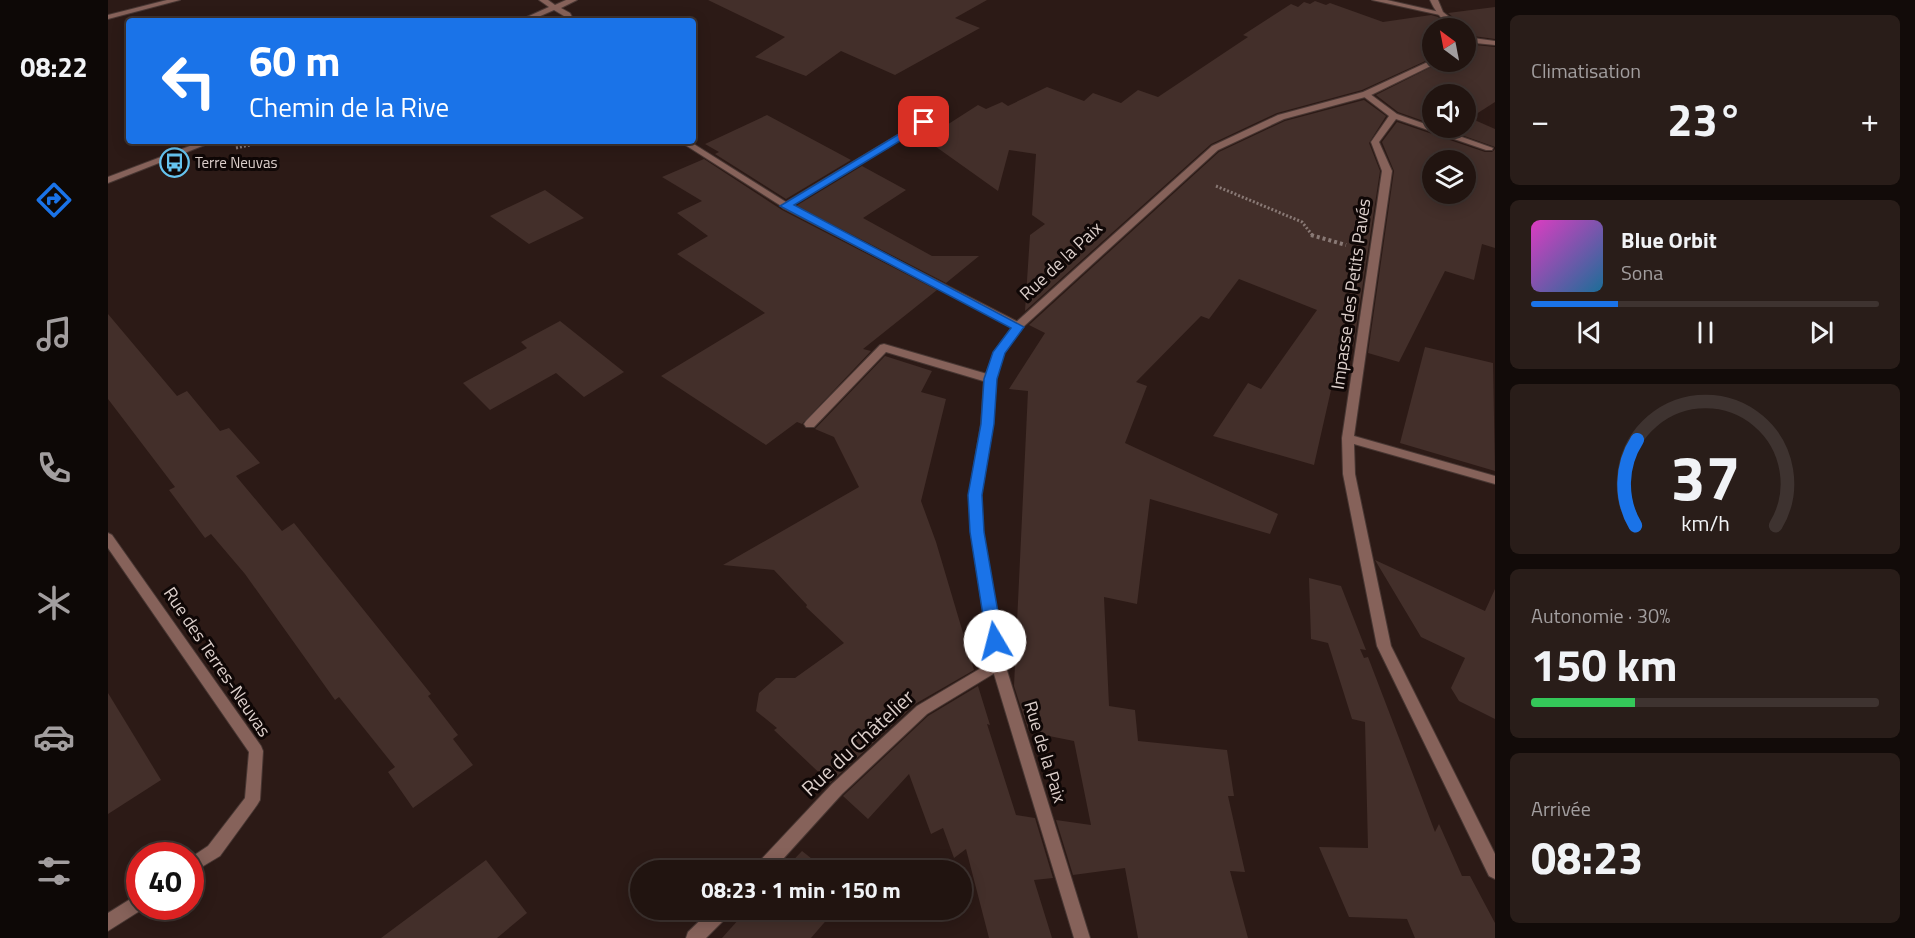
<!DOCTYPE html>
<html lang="fr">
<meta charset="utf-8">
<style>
:root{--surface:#211410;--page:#291d19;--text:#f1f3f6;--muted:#a29e9f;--line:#3e3330;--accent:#1a73e8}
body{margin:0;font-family:"Titillium Web",sans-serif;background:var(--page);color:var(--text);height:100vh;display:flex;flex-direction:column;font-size:22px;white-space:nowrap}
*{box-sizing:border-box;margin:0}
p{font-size:20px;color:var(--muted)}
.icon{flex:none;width:33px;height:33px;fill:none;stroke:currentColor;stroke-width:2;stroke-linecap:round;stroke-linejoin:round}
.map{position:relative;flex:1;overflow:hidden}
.drawer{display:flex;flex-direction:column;gap:15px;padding:15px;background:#120b09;width:420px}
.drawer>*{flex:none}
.banner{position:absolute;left:18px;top:18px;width:570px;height:126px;border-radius:6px;box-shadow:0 3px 15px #0003,0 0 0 2px var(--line);background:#1a73e8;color:#fff;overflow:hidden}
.needle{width:39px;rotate:328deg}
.fabs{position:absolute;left:1314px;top:18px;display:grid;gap:12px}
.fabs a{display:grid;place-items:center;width:54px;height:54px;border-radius:50%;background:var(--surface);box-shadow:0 3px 15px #0003,0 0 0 2px var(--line);font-size:30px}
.speed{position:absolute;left:18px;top:842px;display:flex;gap:12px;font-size:30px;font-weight:700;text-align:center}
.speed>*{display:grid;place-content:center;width:78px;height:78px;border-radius:50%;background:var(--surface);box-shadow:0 3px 15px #0003,0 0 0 2px var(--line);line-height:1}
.speed .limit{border:9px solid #d22;background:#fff;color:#111}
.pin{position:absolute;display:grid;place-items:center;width:51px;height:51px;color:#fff;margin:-26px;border-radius:12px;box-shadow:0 3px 9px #0006}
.me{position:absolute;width:66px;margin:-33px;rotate:352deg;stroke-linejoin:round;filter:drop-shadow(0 0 4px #0008)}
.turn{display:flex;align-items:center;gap:21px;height:126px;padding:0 24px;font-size:27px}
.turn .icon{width:78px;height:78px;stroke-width:2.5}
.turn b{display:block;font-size:42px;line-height:51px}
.big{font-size:45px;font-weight:700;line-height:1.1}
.drawer .tile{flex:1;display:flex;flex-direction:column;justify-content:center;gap:9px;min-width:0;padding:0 21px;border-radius:9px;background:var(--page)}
.drawer .dial{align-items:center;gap:0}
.dial svg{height:156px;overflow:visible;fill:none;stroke:var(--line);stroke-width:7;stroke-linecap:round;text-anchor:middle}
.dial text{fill:var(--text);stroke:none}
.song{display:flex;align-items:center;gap:18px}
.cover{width:72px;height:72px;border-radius:9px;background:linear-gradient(135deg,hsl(310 70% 55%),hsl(200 70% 35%))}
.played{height:6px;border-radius:3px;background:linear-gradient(90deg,var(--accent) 25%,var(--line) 25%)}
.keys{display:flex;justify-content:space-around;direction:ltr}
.heat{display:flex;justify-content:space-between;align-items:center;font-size:33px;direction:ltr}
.charge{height:9px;border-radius:4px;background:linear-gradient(90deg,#34c759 30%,var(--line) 0)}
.trip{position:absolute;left:522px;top:860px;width:342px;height:60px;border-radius:30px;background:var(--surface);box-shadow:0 3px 15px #0003,0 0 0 2px var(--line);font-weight:700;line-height:60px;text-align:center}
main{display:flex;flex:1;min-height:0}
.tabs{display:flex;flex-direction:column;width:108px;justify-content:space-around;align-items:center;background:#0d0806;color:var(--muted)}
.tabs .icon{width:42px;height:42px}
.tabs .current{color:var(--accent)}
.tabs b{font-size:27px;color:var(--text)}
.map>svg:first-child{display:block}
.building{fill:#432f2a;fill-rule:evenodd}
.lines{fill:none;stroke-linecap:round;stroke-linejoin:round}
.service-casing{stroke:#483733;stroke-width:2}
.minor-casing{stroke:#483733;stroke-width:2}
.tertiary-casing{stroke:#483733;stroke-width:2}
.path-far1{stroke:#897975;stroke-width:3;stroke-dasharray:2 2;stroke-linecap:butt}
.path{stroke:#897975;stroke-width:4;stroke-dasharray:3 3;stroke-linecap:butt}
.service{fill:#86625a;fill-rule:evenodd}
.minor{fill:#86625a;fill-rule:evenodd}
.tertiary{fill:#86625a;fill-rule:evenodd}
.route{fill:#1a73e8;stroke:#114b97;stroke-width:1.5}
.labels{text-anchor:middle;stroke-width:6;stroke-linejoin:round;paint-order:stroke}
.far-poi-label{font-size:15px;fill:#dccfcb;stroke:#0f0706;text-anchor:start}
.street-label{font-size:18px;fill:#dccfcb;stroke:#0f0706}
.near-street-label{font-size:21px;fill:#dccfcb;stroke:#0f0706}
</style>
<main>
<nav class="tabs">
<b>08:22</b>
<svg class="icon current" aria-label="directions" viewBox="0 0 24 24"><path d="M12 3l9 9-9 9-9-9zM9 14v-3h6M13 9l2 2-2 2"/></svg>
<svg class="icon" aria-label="music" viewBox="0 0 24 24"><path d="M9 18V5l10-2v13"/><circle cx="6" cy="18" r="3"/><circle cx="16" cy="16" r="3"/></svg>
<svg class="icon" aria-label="phone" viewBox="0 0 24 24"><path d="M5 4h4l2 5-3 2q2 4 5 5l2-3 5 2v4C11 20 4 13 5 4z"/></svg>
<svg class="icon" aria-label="climate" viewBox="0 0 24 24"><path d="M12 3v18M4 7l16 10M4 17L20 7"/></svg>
<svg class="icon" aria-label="car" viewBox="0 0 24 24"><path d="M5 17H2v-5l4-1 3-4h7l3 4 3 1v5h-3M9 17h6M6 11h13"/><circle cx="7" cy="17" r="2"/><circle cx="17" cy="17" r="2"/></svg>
<svg class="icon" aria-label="filters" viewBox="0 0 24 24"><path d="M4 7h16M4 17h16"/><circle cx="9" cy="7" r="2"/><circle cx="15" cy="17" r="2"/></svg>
</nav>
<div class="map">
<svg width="1387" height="938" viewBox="0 0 1387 938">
<rect width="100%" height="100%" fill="#2c1a16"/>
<g class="building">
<polygon points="600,0 879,0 847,18 872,28 787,75 733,51 698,76 647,57 677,37"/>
<polygon points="1207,1 1218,5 1222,3 1275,22 1323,15 1330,17 1345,28 1324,28 1324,58 1254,90 1169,113 1103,144 917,311 922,235 937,224 924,215 928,154 901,150 890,191 817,139 870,105 878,109 894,102 900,106 939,87 976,101 985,93 1013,103 1030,90 1050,97 1140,37 1135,35 1183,4 1190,7 1196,2 1202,4"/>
<polygon points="1387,7 1387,39 1365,36 1358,40 1356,26 1340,13"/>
<polygon points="1367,45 1387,47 1387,102 1362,118 1387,129 1387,147 1334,128 1358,128 1358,94 1324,94 1324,124 1290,112 1268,95 1333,62 1358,62 1358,49"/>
<polygon points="1256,100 1278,116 1261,143 1272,171 1245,349 1233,346 1206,465 1105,436 1140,383 1153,389 1209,310 1131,279 1101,319 1093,316 1028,382 1039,386 1017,443 1170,514 1162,534 1042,499 1029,604 996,597 1001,706 1027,710 1030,741 1119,750 1126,796 1120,796 1137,872 1122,871 1140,938 1030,938 1017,868 965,875 948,820 983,825 966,741 921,732 906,686 920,391 901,389 937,333 921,325 1111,152 1177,121"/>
<polygon points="659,115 743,160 678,199 607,154 611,152 597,144"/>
<path d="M1289 122 1377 152H1384L1387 149V248L1374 244 1366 280 1337 271 1291 362 1260 353 1286 171 1274 142ZM1324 160H1358V194H1324Z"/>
<polygon points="596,159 674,210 829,290 755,349 763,351 694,424 689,422 658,445 553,376 657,313 569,254 600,236 569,213 594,201 554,177"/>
<polygon points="754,166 798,190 755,218 824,256 871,256 838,283 688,206"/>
<polygon points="437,190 476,218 421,244 382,216"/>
<polygon points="0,314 69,396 79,391 112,431 121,428 152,463 128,476 174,531 186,523 323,694 320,696 350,735 345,739 365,765 305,808 280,772 287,767 231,697 227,700 137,574 103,534 97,538 61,490 67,487 0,399"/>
<polygon points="452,321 516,372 476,397 448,373 382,410 355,383 419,348 413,342"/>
<polygon points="1317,347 1385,363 1387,471 1292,443"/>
<polygon points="777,356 824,371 813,392 838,399 813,501 828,542 866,670 807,704 722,783 666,730 669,728 648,711 651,693 668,678 687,678 736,643 698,607 699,605 666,570 615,565 751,487 726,437 707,429"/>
<polygon points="1267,560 1377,611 1387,589 1387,719 1351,701 1343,688 1357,658 1313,637"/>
<polygon points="1201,578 1233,586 1258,650 1252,649 1256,658 1260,657 1327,832 1331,824 1354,876 1362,876 1387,923 1387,938 1307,938 1299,919 1241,917 1211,847 1260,848 1257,722 1244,719 1220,643 1203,639"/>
<polygon points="870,686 882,725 879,724 908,815 927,818 945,878 926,880 944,938 881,938 858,849 846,858 835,828 823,834 801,774 760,819 735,796 820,716"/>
<polygon points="0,693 53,780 0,814"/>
<polygon points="694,851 718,870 676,870"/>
<polygon points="378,860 419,913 389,938 273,938"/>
<polygon points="640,909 728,909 703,938 614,938"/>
</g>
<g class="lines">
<defs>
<g id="service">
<polygon points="1264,0 1279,0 1336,13 1332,15"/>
<polygon points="678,203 914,324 915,326 914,328 906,328 675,208 673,206"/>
</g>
<g id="minor">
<polygon points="59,0 72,0 0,19 0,15"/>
<polygon points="431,0 440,0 447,5 458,0 469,0 453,8 462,13 466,21 458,21 456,16 446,10 421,21 410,21 441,7"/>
<polygon points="1258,91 1289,114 1385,148 1384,150 1378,150 1288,119 1271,142 1284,171 1246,436 1387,476 1387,484 1246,444 1247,474 1283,646 1387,854 1387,879 1381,876 1269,646 1235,474 1234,438 1274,171 1263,142 1281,116 1255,96 1254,94"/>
<polygon points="816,119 820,122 819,124 678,209 571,141 581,141 678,202"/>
<polygon points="95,141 107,141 0,183 0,177"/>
<polygon points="776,344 886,376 888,379 882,383 778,352 706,427 698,427 696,424 698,421 772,345"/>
<polygon points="0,533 4,535 153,746 155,751 152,800 149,805 112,856 82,874 82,858 100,846 137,798 141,752 0,548"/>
<polygon points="890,658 895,660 897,664 895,668 819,714 734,794 665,870 646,870 648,865 724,784 809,706"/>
<polygon points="32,893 32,906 38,907 0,931 0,913"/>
<polygon points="604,909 623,909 621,915 598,938 578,938 580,932"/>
</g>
<g id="tertiary">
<path d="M1322 0H1330L1335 12 1355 28C1338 28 1328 13 1322 0Z"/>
<polygon points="1365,38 1387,41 1387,45 1367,43 1358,47 1358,42"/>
<polygon points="1324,60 1331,62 1261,96 1176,119 1110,150 914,328 896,353 888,379 885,424 873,495 875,532 897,664 982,938 966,938 883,664 863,532 861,495 873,424 876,379 886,352 906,324 1104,146 1170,115 1255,92"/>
</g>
</defs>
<use href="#service" class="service-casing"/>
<use href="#minor" class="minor-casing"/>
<use href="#tertiary" class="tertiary-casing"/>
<g class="path-far1">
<polyline points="128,148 160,141"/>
<polyline points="1108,186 1194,222 1205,236"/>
</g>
<polyline class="path" points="1203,235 1238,245"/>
<use href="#service" class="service"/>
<use href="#minor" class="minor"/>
<use href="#tertiary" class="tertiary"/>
</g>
<polygon class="route" points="816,119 821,122 820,124 686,205 916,327 897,353 889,379 886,424 874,495 876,532 895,641 892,646 887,648 881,646 879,641 862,532 860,495 873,424 876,379 885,352 903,328 672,206"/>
<defs>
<symbol id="bus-ring" viewBox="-11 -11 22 22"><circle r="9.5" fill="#0f0706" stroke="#66c4ef" stroke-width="1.5"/><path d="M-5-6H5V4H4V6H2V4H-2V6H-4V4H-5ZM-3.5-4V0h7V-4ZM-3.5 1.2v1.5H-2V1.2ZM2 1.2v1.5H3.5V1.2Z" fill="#66c4ef"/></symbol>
</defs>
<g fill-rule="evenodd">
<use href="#bus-ring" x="50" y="146" width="33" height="33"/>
</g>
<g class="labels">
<g class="far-poi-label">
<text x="87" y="168">Terre Neuvas</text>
</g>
<g class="street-label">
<text transform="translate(953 261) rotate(-43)" y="6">Rue de la Paix</text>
<text transform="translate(1243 294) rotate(-82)" y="6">Impasse des Petits Pavés</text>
<text transform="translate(109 662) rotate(56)" y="6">Rue des Terres-Neuvas</text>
<text transform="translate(937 752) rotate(73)" y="6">Rue de la Paix</text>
</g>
<g class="near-street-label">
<text transform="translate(750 743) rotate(-43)" y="7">Rue du Châtelier</text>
</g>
</g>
</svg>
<div class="fabs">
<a><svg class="needle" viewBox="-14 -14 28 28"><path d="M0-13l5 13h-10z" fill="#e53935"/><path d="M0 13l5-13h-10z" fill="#a29e9f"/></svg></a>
<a><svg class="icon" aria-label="sound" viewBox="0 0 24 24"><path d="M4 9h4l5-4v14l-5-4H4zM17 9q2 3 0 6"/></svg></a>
<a><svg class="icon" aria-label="layers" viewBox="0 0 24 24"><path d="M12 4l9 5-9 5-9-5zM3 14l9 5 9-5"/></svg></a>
</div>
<div class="speed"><div class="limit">40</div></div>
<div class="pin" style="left:816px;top:122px;background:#d93025"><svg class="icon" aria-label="arrive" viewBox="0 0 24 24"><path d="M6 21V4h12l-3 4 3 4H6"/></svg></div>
<svg class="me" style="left:887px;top:641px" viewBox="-20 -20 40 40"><circle r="19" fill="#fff"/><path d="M0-13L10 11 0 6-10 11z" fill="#1a73e8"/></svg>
<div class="trip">08:23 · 1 min · 150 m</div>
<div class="banner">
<div class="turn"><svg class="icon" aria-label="left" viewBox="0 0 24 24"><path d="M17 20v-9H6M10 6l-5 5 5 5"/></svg><div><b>60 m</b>Chemin de la Rive</div></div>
</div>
</div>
<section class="drawer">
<div class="tile"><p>Climatisation</p>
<div class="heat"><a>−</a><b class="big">23°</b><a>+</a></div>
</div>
<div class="tile">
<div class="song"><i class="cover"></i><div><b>Blue Orbit</b><p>Sona</p></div></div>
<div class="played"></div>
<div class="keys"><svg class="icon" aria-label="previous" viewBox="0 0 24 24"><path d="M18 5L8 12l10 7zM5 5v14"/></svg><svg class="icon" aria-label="pause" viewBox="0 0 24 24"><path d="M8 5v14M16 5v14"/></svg><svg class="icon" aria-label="next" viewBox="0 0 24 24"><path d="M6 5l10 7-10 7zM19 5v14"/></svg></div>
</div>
<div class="tile dial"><svg viewBox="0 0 100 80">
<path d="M14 69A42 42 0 1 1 86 69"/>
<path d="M14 69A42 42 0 0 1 15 25" stroke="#1a73e8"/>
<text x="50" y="56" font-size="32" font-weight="700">37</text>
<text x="50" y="72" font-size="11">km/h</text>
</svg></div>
<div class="tile"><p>Autonomie · 30%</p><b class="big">150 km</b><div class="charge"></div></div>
<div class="tile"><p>Arrivée</p><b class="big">08:23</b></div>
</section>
</main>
